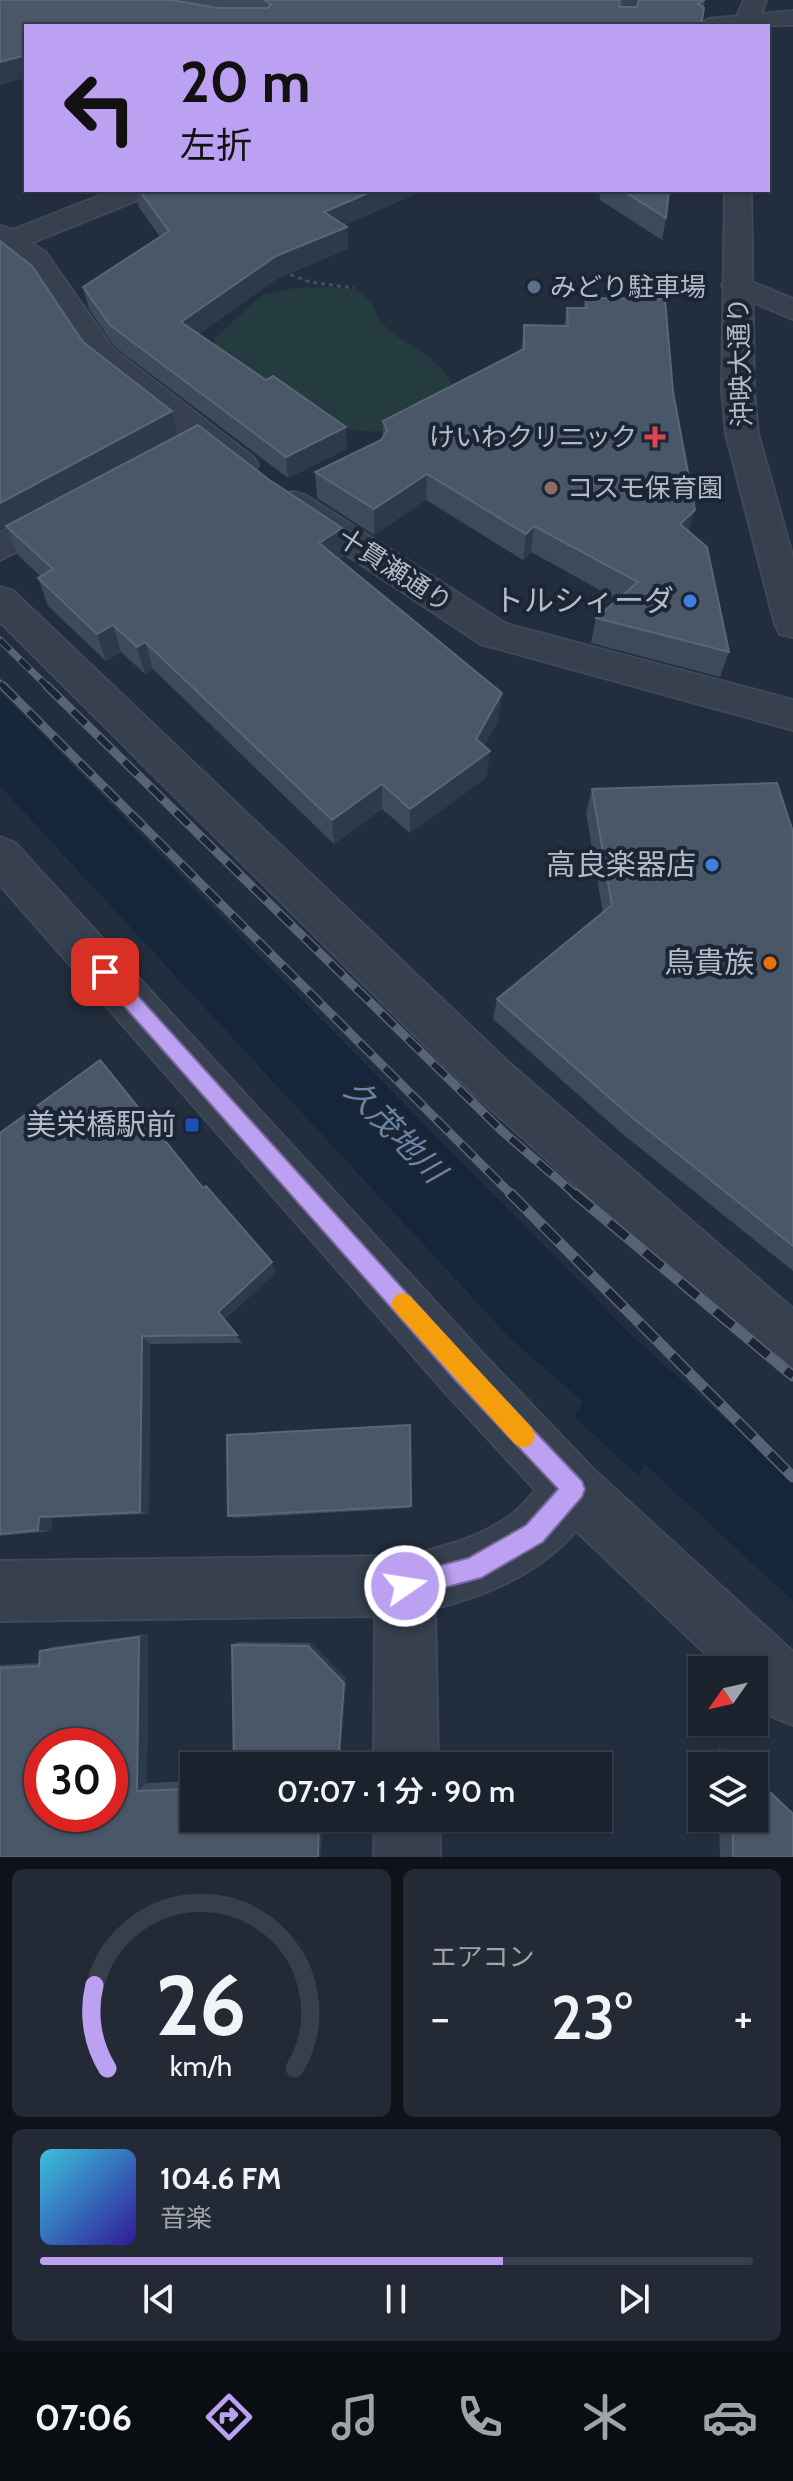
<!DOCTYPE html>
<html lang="ja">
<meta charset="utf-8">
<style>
:root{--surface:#1a222e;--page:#232a36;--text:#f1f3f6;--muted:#9fa4aa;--line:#383f4a;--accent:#bca0f2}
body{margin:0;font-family:Cabin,"Noto Sans JP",sans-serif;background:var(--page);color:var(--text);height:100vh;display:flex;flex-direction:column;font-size:30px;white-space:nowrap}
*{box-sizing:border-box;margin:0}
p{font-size:26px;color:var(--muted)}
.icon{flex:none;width:44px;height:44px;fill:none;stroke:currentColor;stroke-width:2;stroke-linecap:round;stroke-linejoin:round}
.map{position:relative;height:1857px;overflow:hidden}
.sheet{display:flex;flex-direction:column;gap:12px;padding:12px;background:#0e1319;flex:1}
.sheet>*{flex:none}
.top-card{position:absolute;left:24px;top:24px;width:746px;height:168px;border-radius:0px;box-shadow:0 2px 6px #0004,0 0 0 2px var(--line);background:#bca0f2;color:#111;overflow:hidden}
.needle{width:52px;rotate:236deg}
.fabs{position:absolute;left:688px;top:1656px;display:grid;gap:16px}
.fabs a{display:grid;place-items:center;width:80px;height:80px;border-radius:0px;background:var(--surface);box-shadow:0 2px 6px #0004,0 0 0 2px var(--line);font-size:40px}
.speed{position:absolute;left:24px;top:1728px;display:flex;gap:16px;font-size:40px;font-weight:700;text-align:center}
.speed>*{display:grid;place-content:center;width:104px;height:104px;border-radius:50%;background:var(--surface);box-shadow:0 2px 6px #0004,0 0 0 2px var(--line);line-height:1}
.speed .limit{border:12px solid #d22;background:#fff;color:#111}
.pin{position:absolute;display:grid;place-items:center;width:68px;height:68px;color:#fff;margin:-34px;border-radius:16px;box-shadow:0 4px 12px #0006}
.me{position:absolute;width:88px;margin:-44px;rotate:77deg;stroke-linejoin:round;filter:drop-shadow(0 0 6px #0008)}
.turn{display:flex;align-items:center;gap:28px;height:168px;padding:0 24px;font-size:36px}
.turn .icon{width:104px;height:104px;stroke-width:2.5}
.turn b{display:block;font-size:56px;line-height:68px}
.big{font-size:60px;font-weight:600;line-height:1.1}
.sheet .card{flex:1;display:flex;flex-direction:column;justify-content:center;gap:12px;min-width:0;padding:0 28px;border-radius:12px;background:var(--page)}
.sheet .dial{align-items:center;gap:0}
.dial svg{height:208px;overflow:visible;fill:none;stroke:var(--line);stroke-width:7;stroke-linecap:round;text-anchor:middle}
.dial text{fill:var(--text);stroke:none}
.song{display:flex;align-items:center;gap:24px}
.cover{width:96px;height:96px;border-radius:12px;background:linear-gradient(135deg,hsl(190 70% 55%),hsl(250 70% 35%))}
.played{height:8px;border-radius:4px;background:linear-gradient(90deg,var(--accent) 65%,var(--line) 65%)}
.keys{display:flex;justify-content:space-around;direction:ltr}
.heat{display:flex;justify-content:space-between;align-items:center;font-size:44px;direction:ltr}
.sheet .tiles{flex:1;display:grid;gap:12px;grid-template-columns:1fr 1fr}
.card:last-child{grid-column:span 2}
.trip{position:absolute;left:180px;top:1752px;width:432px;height:80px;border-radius:0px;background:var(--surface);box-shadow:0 2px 6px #0004,0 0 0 2px var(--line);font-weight:600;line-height:80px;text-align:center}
.tabs{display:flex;height:128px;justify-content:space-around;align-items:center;background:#0a0e12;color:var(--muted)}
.tabs .icon{width:56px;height:56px}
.tabs .on{color:var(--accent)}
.tabs b{font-size:36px;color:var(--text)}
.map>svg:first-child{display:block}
.green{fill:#243c3f}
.water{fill:#15253c}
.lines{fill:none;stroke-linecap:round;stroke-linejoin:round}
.service-casing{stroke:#3f4957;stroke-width:4}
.minor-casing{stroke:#3f4957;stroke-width:4}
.tertiary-casing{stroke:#3f4957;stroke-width:4}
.path{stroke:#3d5557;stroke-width:3;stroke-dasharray:4 4;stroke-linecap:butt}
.service{fill:#36404e;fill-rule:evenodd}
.minor{fill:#36404e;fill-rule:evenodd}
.tertiary{fill:#36404e;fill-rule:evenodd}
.rail-far2-casing{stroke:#586475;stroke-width:7}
.rail-far1-casing{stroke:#586475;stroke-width:9}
.rail-casing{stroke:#586475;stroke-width:11}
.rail-far2{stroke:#1b2533;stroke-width:5;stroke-dasharray:14;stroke-linecap:butt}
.rail-far1{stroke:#1b2533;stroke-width:6;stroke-dasharray:18;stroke-linecap:butt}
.rail{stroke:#1b2533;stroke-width:8;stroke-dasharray:23;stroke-linecap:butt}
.wall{fill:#3d4a5c}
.shaded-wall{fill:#2d3a4b}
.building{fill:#495768;stroke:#5a6677;stroke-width:2;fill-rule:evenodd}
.route{fill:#bca0f2;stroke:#7a689d;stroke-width:2}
.slow{fill:#f59e0b}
.service-dot{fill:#5c6f8a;stroke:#1b2533;stroke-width:3}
.health-dot{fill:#e0444e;stroke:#1b2533;stroke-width:3}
.education-dot{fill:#8d6e63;stroke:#1b2533;stroke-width:3}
.shop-dot{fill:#3f7fe0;stroke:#1b2533;stroke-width:3}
.food-dot{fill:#e8710a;stroke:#1b2533;stroke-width:3}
.transit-dot{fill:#1a4fb4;stroke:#1b2533;stroke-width:3}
.labels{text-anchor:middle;stroke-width:8;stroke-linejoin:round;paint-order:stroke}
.far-poi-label{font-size:26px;fill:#b2bbc9;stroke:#1b2533;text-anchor:start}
.far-street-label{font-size:26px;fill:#b2bbc9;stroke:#1b2533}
.poi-label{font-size:30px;fill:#b2bbc9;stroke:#1b2533;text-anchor:end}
.water-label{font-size:32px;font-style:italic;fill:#6985aa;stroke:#1b2533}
</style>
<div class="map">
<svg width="793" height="1857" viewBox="0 0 793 1857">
<rect width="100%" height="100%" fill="#222e3e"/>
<path class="green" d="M328 287C337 288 351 288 359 292 373 299 375 315 385 326 407 349 436 352 451 383 380 483 293 404 218 359L214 339 262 295 295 288Z"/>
<polygon class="water" points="0,692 637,1341 793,1479 793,1601 645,1464 638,1476 574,1416 583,1402 510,1338 0,786"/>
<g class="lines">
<defs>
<polygon id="service" points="624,0 638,0 632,26 618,26"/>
<g id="minor">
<polygon points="793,11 793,25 697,26 709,19"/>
<polygon points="114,190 151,190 148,196 31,243 46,253 113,349 253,457 258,465 253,473 241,476 229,473 91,363 26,265 0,247 0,226 13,230"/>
<polygon points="737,276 793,299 793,319 727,291 722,285 727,279"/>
<polygon points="293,492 305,495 506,624 793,700 793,730 481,644 281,511 276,503 281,495"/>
<polygon points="65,500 77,504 82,512 77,520 0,560 0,533"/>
<path d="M573 1461 593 1469 601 1489C573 1557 503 1592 435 1608L438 1766H374L375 1616 0 1621V1561L405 1556C444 1547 481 1538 514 1513 537 1494 542 1473 573 1461Z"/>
<polygon points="375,1818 439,1818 440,1857 374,1857"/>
</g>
<g id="tertiary">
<polygon points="744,0 766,0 757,26 733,26"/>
<polygon points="725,190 751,190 754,392 758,434 793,558 793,637 780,634 775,624 726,434 722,392"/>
<polygon points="0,587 13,591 509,1063 793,1309 793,1371 774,1363 475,1095 0,622"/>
<polygon points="0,837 15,843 482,1353 593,1469 793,1652 793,1725 771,1716 754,1700 754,1670 723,1670 553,1509 444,1391 0,885"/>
</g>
</defs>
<use href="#service" class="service-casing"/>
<use href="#minor" class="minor-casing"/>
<use href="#tertiary" class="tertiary-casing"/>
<polyline class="path" points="283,272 310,282 354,288"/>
<use href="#service" class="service"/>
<use href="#minor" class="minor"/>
<use href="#tertiary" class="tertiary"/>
<defs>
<g id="rail-far2">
<polyline points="0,640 49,688"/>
<polyline points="0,683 5,688"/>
</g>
<g id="rail-far1">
<polyline points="3,686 512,1195"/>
<polyline points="47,686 502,1131 576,1195"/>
</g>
<g id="rail">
<polyline points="510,1193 793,1477"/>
<polyline points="574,1193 793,1376"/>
</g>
</defs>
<use href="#rail-far2" class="rail-far2-casing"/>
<use href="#rail-far1" class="rail-far1-casing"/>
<use href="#rail" class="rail-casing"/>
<use href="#rail-far2" class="rail-far2"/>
<use href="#rail-far1" class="rail-far1"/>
<use href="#rail" class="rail"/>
</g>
<g class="wall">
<polygon points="0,0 622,0 620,7 637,7 639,0 705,0 701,26 26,26 26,77 0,85"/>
<polygon points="136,190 425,190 344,225 347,227 348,249 278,278 199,334 347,449 288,478 115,347 89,309 83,287 160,237 139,207"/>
<polygon points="599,190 669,190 666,218 662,240 600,200"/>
<polygon points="0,241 83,342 177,434 13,523 268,479 342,528 344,556 338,559 499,719 484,746 487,777 410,833 382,809 334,844 153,669 145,674 121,652 106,661 48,606 38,578 40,576 17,554 6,526 0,530"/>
<polygon points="585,298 673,392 689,531 729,652 720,677 591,643 596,618 618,600 531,552 523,560 426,500 374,535 317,498 315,472 381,440 383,437 383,421 521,351 524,325 564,326 567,308 584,308"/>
<polygon points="592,789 793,832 793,1271 619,1131 493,1019 497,999 603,913 586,813"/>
<polygon points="0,1133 203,1188 276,1272 224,1320 242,1343 150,1344 149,1514 52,1518 51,1531 0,1536"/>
<polygon points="411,1506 410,1508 236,1518 228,1516"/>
<polygon points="148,1634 147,1783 194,1781 194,1818 322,1818 321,1857 0,1857 0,1665 39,1663 40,1651 52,1647"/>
<polygon points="238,1642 312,1643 346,1678 340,1759 232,1645"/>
<polygon points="719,1748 732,1756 743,1766 719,1766"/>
<polygon points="719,1818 754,1818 793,1857 720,1857"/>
</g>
<g class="shaded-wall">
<polygon points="26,55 26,77 0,85 0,62"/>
<polygon points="375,190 425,190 325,234 324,212"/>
<polygon points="347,227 348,249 278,278 185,344 181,322 276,256"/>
<polygon points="172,411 177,434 0,530 0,503"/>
<polygon points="346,427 347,449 288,478 286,457"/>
<polygon points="427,474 426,500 374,535 374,509"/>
<polygon points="695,510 687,536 680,524"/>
<polygon points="534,526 531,552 523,560 526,534"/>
<polygon points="342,528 344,556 321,571 319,543"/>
<polygon points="113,625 121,652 106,661 97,634"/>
<polygon points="145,642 153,669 145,674 137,647"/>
<polygon points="502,693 499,719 474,763 490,751 487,777 410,833 410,809 476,739"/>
<polygon points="382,784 382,809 334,844 332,820"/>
<polygon points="272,1262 276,1272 224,1320 218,1312"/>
<polygon points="142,1336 150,1344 149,1514 140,1512"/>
<polygon points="39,1517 52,1518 51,1531 38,1530"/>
<polygon points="148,1634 147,1783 137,1791 139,1637"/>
<polygon points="312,1643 346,1678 340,1759 338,1766 308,1646"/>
<polygon points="319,1818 322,1818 321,1857 318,1857"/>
</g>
<g class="building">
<polygon points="0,0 172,0 217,8 268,8 271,4 264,0 620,0 619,7 637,7 639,0 704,0 698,4 704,8 701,26 26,26 26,55 0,62"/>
<polygon points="139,190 375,190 324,212 347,227 276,256 181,322 266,380 273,376 346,427 286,457 110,325 83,287 169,231"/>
<polygon points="622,190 669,190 666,218"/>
<polygon points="0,241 32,266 83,342 172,411 0,503"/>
<polygon points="585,298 665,299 673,392 695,510 680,524 707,547 729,652 596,618 638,582 534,526 526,534 427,474 374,509 315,472 381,440 387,431 383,421 524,349 524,325 568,326 567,308 587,308"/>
<polygon points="198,425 268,479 342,528 319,543 502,693 476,739 490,751 410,809 382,784 332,820 145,642 137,647 113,625 97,634 38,578 53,569 6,526"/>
<polygon points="777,783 793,832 793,1246 628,1114 497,999 612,905 592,789"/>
<polygon points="100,1060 203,1188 206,1186 272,1262 218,1312 237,1335 142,1336 140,1512 39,1517 38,1530 0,1534 0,1133"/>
<polygon points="410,1425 411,1506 228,1516 227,1435"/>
<path d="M139 1637 137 1791 194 1789V1818H319L318 1857H0V1668L39 1666 40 1651ZM42 1746H110V1814H42Z"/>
<polygon points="232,1645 308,1646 344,1683 338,1766 234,1766"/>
<polygon points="732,1756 743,1766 732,1766"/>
<polygon points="754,1777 793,1814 793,1857 733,1857 733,1818 754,1818"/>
</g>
<polygon class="route" points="105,964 112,967 471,1364 582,1481 585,1489 582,1497 543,1542 481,1578 405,1598 396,1594 392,1586 396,1577 468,1558 526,1525 558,1489 455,1380 99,978 99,967"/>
<polygon class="slow" points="402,1293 410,1296 532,1428 535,1436 532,1444 524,1448 515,1444 395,1311 391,1304 395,1296"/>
<circle class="service-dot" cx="534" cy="287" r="8"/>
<path class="health-dot" d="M651 425h8v8h8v8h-8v8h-8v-8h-8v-8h8z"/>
<circle class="education-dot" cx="551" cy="488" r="8"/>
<g class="shop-dot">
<circle cx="690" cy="601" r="8"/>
<circle cx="712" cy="865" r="8"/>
</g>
<circle class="food-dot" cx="770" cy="963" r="8"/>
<rect class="transit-dot" x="184" y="1117" width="16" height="16" rx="4"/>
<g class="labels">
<g class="far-poi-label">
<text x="550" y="296">みどり駐車場</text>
<text x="637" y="446" text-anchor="end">けいわクリニック</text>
<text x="567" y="497">コスモ保育園</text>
</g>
<g class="far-street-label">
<text transform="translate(740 362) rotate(-92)" y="9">沖映大通り</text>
<text transform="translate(395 570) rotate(33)" y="9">十貫瀬通り</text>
</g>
<g class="poi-label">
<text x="674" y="611">トルシィーダ</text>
<text x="696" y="875">高良楽器店</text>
<text x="754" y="973">鳥貴族</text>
<text x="176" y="1135">美栄橋駅前</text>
</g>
<g class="water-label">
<text transform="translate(395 1131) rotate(46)" y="11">久茂地川</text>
</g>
</g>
</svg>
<div class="fabs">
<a><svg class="needle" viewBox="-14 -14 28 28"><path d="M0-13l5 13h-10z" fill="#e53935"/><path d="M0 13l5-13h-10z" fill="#9fa4aa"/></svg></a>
<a><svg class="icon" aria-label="layers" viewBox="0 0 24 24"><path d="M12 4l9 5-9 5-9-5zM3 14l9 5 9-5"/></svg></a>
</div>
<div class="speed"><div class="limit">30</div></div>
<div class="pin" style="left:105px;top:972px;background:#d93025"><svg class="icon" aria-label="arrive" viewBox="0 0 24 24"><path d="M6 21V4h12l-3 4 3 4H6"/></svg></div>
<svg class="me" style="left:405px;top:1586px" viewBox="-20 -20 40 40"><circle r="17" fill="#bca0f2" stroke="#fff" stroke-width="3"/><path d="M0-11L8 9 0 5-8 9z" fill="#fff"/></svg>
<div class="trip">07:07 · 1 分 · 90 m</div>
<div class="top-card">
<div class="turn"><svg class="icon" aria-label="left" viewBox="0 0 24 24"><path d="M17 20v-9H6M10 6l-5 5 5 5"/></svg><div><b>20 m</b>左折</div></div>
</div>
</div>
<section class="sheet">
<div class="tiles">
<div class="card dial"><svg viewBox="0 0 100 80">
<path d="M14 69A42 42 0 1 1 86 69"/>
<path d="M14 69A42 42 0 0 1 9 37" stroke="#bca0f2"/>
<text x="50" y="56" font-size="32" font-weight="700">26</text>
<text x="50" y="72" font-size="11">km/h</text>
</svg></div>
<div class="card"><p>エアコン</p>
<div class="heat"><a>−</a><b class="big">23°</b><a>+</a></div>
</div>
<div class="card">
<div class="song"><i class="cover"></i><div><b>104.6 FM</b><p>音楽</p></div></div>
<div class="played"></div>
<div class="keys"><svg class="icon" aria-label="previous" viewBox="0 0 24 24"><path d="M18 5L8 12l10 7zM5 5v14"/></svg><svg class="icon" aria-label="pause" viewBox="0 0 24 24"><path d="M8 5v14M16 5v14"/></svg><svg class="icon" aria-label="next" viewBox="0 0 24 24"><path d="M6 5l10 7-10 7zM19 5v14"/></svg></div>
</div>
</div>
</section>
<nav class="tabs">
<b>07:06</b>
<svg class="icon on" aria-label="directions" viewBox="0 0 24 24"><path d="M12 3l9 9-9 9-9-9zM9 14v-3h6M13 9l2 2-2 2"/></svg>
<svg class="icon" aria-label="music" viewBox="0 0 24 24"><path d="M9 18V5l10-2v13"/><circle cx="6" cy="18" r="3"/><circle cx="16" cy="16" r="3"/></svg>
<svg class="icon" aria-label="phone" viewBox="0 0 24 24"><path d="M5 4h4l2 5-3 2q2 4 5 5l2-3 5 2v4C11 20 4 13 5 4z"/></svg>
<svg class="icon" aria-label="climate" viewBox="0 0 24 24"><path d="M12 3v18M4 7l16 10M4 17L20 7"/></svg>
<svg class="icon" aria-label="car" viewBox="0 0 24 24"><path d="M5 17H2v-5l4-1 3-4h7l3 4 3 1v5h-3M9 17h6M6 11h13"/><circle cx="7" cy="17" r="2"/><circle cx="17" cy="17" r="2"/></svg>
</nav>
